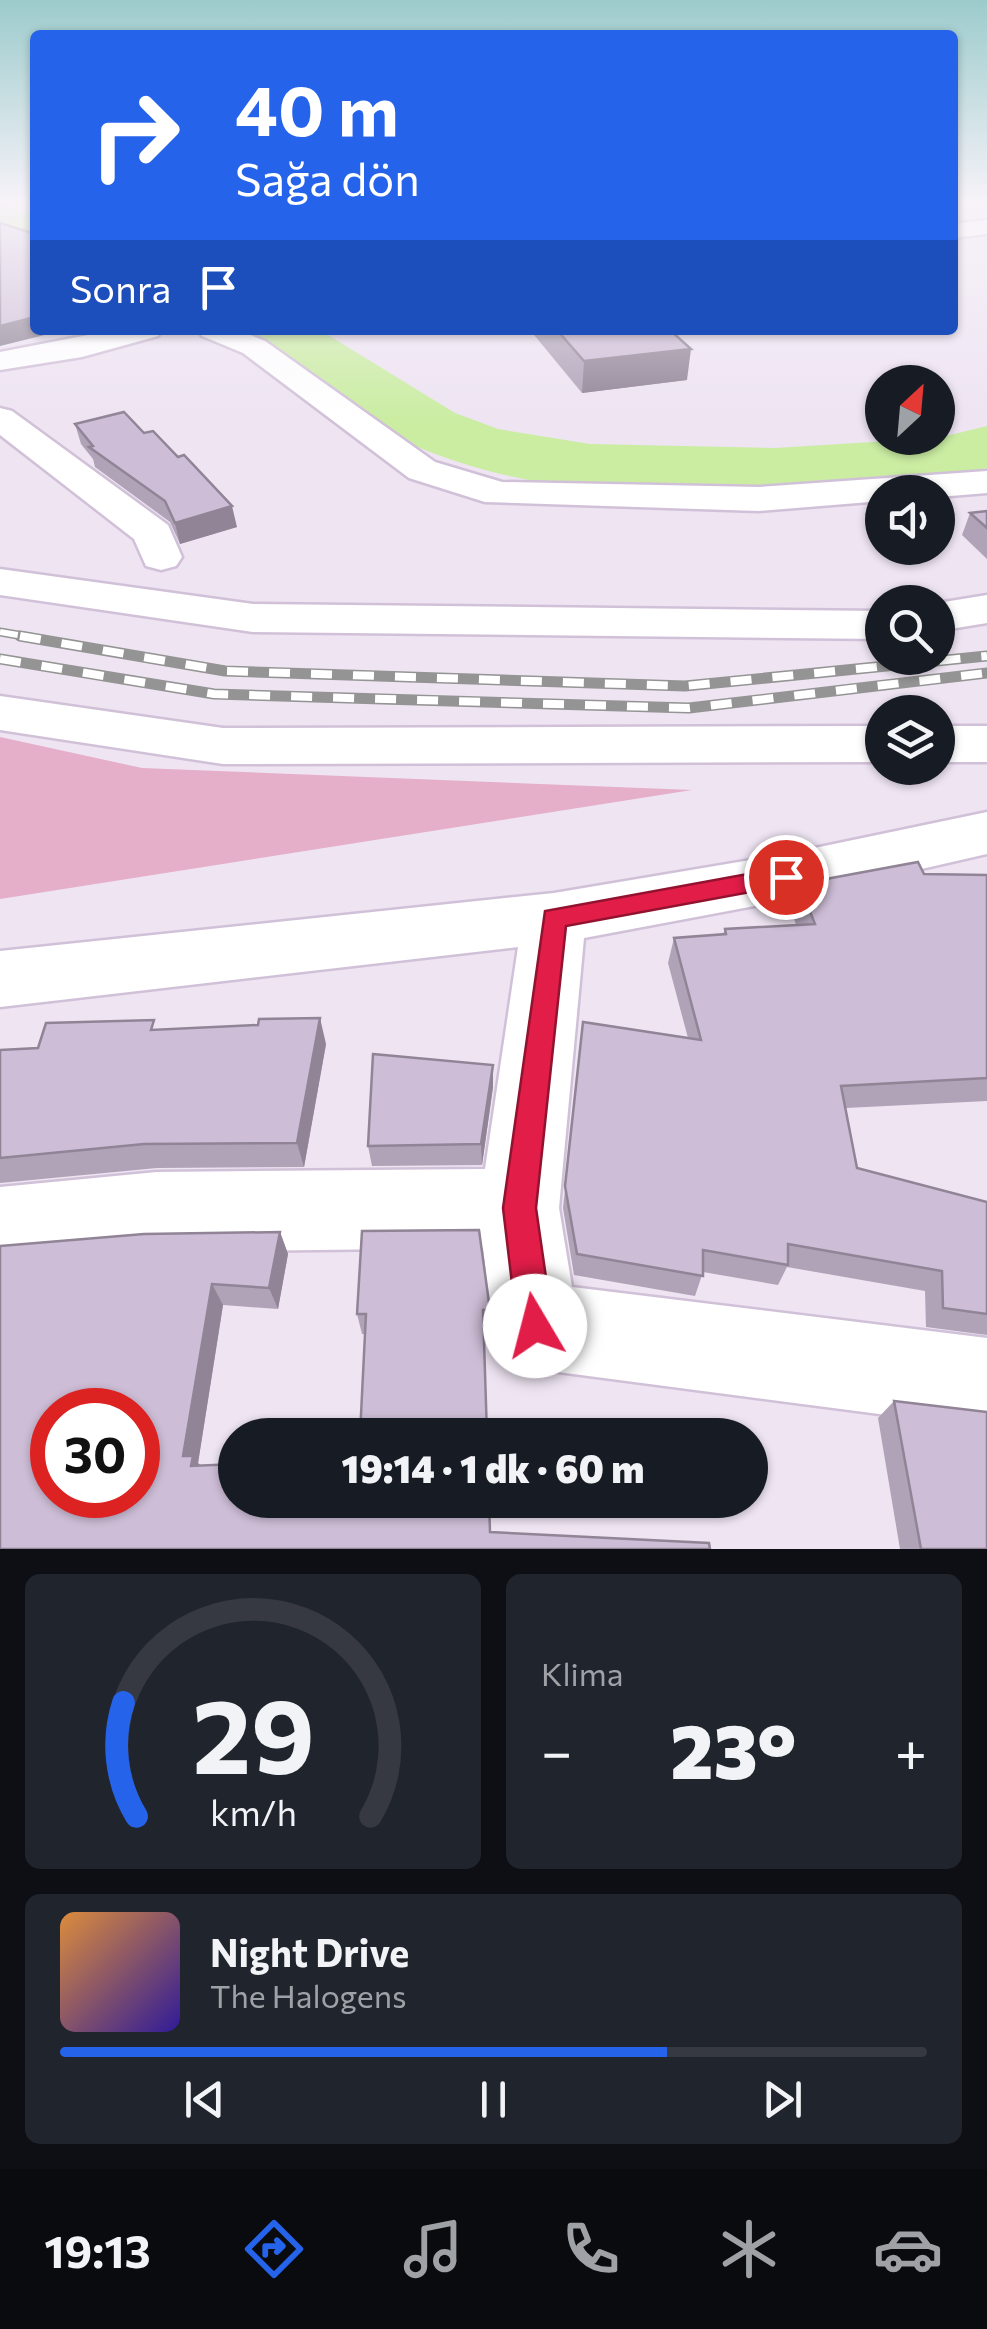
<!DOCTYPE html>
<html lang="tr">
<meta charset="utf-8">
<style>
:root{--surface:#171b24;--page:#20242c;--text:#f1f3f6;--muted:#9ea1a6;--line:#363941;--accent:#2563eb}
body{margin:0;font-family:Commissioner,sans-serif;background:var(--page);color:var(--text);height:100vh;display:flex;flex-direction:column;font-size:38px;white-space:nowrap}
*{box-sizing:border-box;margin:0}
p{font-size:32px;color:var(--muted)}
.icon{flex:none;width:55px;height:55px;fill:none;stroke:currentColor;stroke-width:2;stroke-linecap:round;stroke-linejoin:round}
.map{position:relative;height:1549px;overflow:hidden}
.panel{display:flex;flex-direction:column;gap:25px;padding:25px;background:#0d0f14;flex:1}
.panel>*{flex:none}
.banner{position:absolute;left:30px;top:30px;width:928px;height:305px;border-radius:10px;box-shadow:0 2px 8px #0004;background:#2563eb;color:#fff;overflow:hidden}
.needle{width:65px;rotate:26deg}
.tools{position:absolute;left:865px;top:365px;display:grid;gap:20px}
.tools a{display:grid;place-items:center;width:90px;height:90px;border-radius:50%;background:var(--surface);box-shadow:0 2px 8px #0004;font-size:50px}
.speed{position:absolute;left:30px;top:1388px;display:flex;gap:20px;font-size:50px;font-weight:700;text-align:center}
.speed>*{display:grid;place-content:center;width:130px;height:130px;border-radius:50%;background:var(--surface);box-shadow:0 2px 8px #0004;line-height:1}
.speed .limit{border:15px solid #d22;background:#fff;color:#111}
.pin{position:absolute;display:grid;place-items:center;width:85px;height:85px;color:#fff;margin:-42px;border:5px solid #fff;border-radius:50%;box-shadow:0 2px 10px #0007}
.me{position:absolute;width:110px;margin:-55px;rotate:352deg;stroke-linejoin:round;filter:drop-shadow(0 0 8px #0008)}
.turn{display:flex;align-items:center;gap:35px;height:210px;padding:0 40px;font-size:45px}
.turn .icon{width:130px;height:130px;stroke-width:2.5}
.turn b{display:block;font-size:70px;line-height:85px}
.then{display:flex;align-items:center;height:95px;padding:0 40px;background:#0003;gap:20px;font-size:38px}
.big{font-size:75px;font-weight:800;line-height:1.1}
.panel .widget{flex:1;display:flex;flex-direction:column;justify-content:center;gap:15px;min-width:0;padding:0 35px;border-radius:15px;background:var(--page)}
.panel .dial{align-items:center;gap:0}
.dial svg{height:260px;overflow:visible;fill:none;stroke:var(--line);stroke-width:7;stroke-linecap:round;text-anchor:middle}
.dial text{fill:var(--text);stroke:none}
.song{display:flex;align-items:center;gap:30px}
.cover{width:120px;height:120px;border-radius:15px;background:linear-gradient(135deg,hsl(30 70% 55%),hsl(250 70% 35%))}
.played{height:10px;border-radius:5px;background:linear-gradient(90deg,var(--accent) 70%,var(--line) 70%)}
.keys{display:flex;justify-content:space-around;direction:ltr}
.heat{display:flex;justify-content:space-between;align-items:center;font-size:55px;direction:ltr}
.panel .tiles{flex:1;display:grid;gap:25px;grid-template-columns:1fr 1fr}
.widget:last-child{grid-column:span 2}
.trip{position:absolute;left:218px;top:1418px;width:550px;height:100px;border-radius:50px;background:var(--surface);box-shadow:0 2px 8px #0004;font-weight:800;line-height:100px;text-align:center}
.menu{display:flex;height:160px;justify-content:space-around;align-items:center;background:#090b0e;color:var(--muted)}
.menu .icon{width:70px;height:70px}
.menu .on{color:var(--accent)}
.menu b{font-size:45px;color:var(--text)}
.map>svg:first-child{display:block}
.green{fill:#e5aec9}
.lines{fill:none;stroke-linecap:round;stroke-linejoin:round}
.river{fill:#caeda2;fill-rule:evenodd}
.minor-casing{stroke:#d1c1d8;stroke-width:5}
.tertiary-casing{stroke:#d1c1d8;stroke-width:5}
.minor{fill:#fff;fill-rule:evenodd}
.tertiary{fill:#fff;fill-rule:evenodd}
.rail-far1-casing{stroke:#949494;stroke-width:9}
.rail-casing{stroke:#949494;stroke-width:11}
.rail-far1{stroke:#fff;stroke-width:6;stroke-dasharray:18;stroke-linecap:butt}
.rail{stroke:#fff;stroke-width:8;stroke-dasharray:21;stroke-linecap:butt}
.wall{fill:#b0a3b8}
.shaded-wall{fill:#908496}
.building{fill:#cdbdd6;stroke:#908496;stroke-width:2.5;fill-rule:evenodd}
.route{fill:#e11d48;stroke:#92132f;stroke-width:2.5}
</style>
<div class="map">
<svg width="987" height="1549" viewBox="0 0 987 1549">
<rect width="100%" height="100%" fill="#eee4f2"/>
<polygon class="green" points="0,737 142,768 692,790 0,899"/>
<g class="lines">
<g class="river">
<polygon points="0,203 35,215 35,245 0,233"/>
<path d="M248 330H320L455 413 498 429 590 444 775 448 938 438 987 426V468C816 500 570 517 409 443 354 418 309 373 256 342Z"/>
</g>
<defs>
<g id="minor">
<polygon points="114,330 163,330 158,336 82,357 0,370 0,352"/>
<polygon points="197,330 238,330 265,341 435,462 502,482 759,487 987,471 987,493 938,497 938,492 882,492 882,501 759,511 485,502 409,478 243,353 202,336"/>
<polygon points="0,408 12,411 168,525 182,557 176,566 161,570 146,566 134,539 0,435"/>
<polygon points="0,569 253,604 882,611 882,639 253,632 0,595"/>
<polygon points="987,595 987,623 938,631 938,603"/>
<polygon points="0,696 223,728 882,726 882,762 223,764 0,730"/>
<rect x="938" y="726" width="49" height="36"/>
<polygon points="987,812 987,854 786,900 584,938 559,1208 572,1287 987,1338 987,1428 535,1369 504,1357 492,1326 483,1248 157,1252 0,1267 0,1187 157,1172 485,1169 518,947 0,1007 0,951 554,893 786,854"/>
</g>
<polygon id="tertiary" points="987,220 987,234 952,238 952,224"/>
</defs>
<use href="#minor" class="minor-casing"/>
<use href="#tertiary" class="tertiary-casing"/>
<use href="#minor" class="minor"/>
<use href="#tertiary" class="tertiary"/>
<defs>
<polyline id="rail-far1" points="0,632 35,638"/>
<g id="rail">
<polyline points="20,636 225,671 685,686 987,656"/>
<polyline points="0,659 214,694 689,708 987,673"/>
</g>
</defs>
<use href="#rail-far1" class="rail-far1-casing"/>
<use href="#rail" class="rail-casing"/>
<use href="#rail-far1" class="rail-far1"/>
<use href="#rail" class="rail"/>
</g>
<g class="wall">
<polygon points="530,330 670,330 687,380 582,393"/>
<polygon points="75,424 237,527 180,544 170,522 95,467 93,459 81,444"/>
<polygon points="987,511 987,559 962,535 970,513"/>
<polygon points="924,874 987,875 987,1101 846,1108 857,1168 987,1202 987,1335 926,1327 925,1291 787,1267 778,1285 703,1272 695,1296 574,1275 563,1208 583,1022 688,1038 668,963 674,938 723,934 725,929 796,925 791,909 799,884"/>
<polygon points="158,1030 326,1044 304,1167 157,1168 0,1183 0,1050 38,1048"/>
<polygon points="493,1087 482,1165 372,1166 368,1146"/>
<polygon points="280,1232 288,1254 278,1309 223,1305 198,1463 201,1466 490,1532 0,1549 0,1246"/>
<polygon points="490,1310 490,1330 365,1334 362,1334 357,1314"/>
<polygon points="894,1401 987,1549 900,1549 878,1418"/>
</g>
<g class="shaded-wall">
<polygon points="35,317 35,330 65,330 0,346 0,326"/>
<polygon points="691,349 687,380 582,393 584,361"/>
<polygon points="232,506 237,527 180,544 175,523"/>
<polygon points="320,1018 326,1044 304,1167 297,1143"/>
<polygon points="493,1065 493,1087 482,1165 481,1144"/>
<polygon points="280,1232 288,1254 278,1309 269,1288"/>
<polygon points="212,1284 223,1305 198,1463 206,1472 205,1481 183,1456"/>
</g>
<g class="building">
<polygon points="0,223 35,234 35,317 0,326"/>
<polygon points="557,330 670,330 691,349 584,361"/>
<polygon points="124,412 144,433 153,431 178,457 184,455 232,506 175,523 165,501 89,447 93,446 75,424"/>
<polygon points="987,511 987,528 970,513"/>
<polygon points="918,862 924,874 987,875 987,1078 841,1086 857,1168 987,1202 987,1314 943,1308 942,1271 788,1244 788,1265 703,1250 703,1276 577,1254 565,1186 583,1022 701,1040 674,938 726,934 725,929 815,924 799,884"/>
<polygon points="320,1018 297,1143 144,1144 0,1158 0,1050 38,1048 46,1023 154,1020 151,1030 258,1025 259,1019"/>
<polygon points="373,1054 493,1065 481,1144 368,1146"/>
<polygon points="479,1230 490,1310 483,1310 487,1435 360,1435 366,1314 357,1314 362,1231"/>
<path d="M280 1232 269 1288 212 1284 183 1456H193L191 1466 235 1464V1500H489L490 1532 709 1543 710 1549H0V1246L144 1234ZM52 1410H138V1495H52Z"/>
<polygon points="894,1401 987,1412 987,1549 921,1549"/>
</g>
<linearGradient id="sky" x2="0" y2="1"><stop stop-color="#9ccbcc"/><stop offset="0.48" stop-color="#f7f3f9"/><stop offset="1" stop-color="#f7f3f9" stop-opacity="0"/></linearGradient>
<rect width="987" height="420" fill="url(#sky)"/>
<polygon class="route" points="786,867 794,870 798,877 794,884 566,926 536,1208 553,1326 548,1339 535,1344 522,1339 517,1326 503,1208 545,911"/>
</svg>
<div class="tools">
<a><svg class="needle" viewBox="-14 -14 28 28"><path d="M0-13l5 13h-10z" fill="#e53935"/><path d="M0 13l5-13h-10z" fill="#9ea1a6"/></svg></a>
<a><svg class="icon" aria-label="sound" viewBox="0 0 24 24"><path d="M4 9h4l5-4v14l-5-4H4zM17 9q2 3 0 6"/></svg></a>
<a><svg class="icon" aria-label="search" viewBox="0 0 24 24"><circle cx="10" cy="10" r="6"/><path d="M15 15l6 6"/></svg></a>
<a><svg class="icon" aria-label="layers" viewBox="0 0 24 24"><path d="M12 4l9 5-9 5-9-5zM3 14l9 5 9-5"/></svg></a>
</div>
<div class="speed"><div class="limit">30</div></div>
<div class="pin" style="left:786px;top:877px;background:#d93025"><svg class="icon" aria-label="arrive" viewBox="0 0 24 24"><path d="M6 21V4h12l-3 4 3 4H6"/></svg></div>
<svg class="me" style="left:535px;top:1326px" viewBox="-20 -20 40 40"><circle r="19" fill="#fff"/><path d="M0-13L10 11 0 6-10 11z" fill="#e11d48"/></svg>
<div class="trip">19:14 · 1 dk · 60 m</div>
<div class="banner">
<div class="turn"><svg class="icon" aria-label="right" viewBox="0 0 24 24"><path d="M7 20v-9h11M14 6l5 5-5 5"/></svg><div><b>40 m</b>Sağa dön</div></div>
<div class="then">Sonra<svg class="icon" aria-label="arrive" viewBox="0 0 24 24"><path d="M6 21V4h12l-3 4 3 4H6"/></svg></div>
</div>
</div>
<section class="panel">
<div class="tiles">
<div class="widget dial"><svg viewBox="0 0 100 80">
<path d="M14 69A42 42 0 1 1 86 69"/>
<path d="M14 69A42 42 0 0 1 10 34" stroke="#2563eb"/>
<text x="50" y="56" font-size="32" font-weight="700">29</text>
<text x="50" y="72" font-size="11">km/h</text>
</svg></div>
<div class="widget"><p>Klima</p>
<div class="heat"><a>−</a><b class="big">23°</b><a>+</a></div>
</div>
<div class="widget">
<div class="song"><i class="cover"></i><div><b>Night Drive</b><p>The Halogens</p></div></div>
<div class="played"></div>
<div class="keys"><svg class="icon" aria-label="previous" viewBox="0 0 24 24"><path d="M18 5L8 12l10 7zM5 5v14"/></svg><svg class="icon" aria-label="pause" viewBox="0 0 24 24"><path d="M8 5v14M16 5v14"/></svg><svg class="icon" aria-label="next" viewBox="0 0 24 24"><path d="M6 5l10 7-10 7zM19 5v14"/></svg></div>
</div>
</div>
</section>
<nav class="menu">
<b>19:13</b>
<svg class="icon on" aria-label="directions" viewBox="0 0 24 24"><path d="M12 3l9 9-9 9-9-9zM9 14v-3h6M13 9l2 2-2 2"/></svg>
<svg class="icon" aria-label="music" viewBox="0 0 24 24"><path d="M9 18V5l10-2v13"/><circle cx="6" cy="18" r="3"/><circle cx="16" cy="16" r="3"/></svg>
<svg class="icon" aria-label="phone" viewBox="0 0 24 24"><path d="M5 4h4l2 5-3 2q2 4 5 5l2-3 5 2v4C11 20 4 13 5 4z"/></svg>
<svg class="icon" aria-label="climate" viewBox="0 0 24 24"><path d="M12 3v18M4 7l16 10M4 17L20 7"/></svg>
<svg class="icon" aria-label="car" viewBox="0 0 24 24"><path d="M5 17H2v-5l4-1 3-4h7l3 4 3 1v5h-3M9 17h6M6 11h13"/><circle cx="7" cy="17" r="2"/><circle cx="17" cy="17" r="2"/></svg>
</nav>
